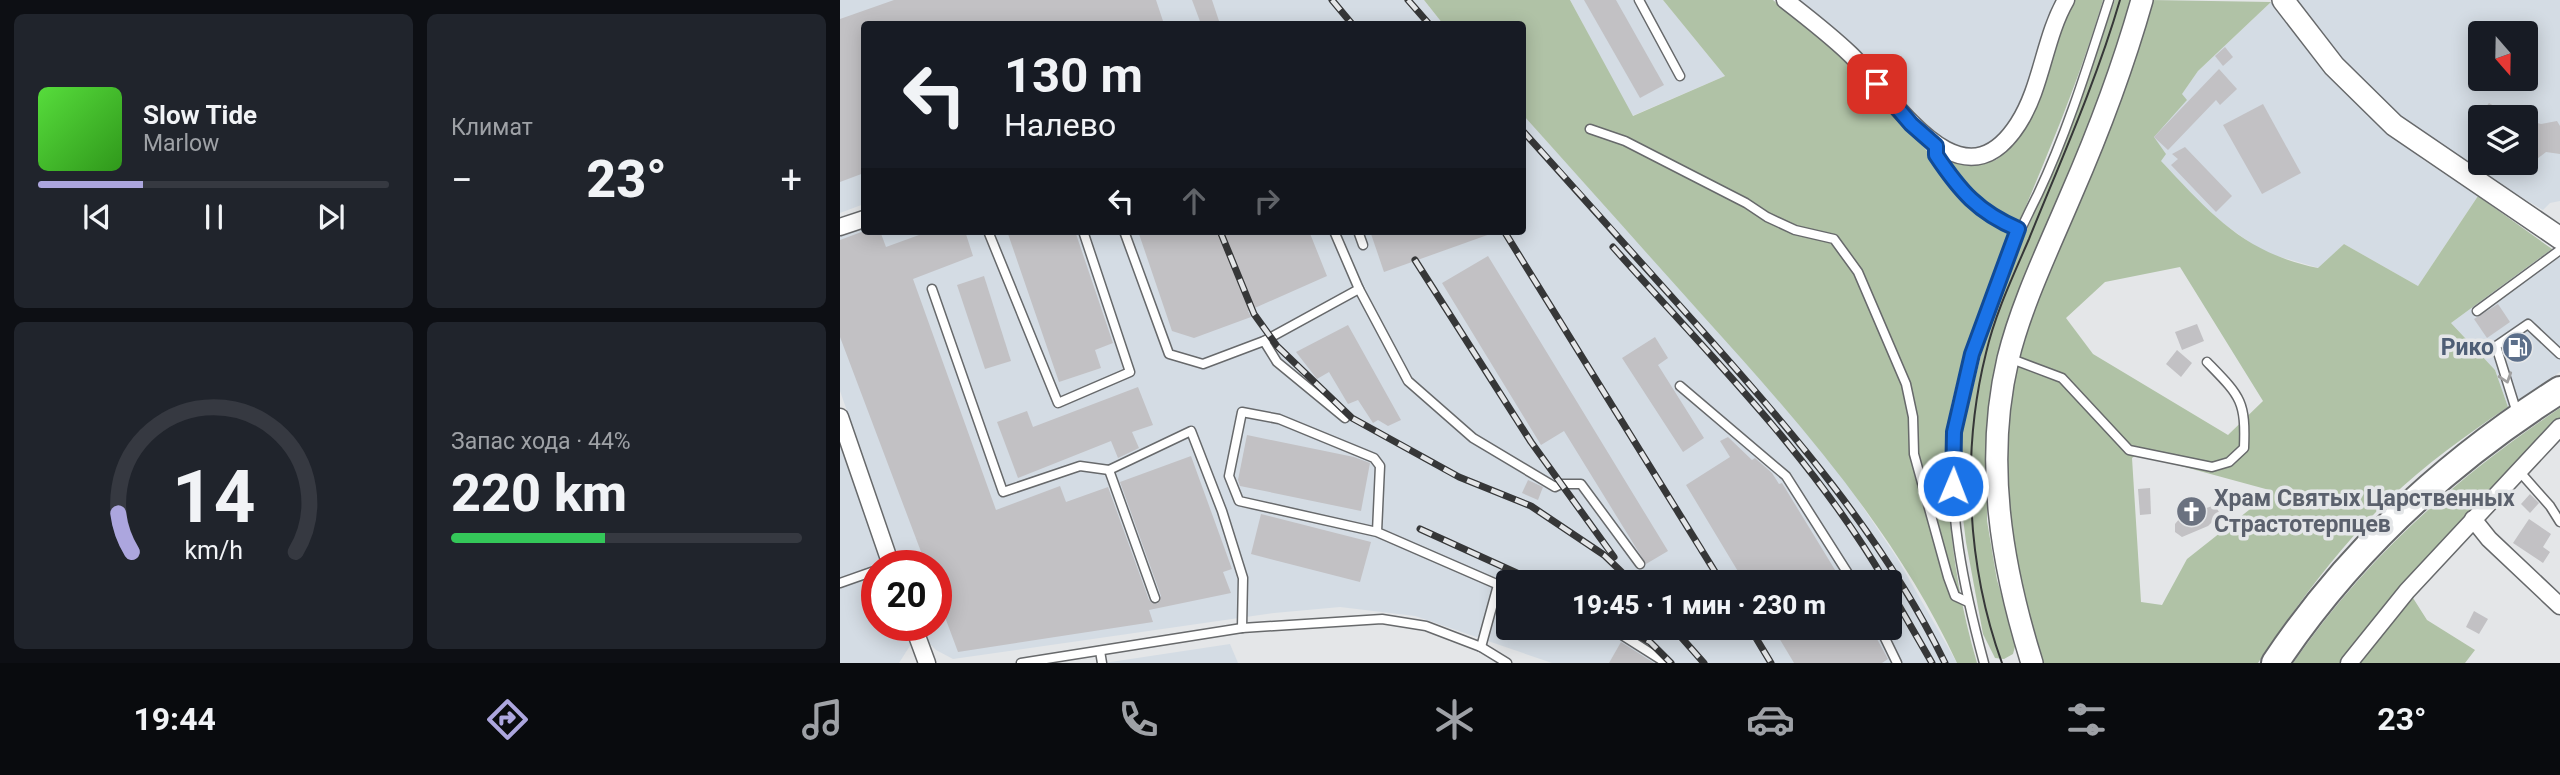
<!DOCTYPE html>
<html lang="ru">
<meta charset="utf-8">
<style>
:root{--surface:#171b24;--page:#20242c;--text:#f1f3f6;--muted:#9ea1a6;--line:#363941;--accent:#aca6de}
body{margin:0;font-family:Roboto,sans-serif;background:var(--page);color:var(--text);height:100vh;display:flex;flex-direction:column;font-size:26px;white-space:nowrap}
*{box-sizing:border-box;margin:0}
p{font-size:23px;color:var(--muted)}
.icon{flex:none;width:38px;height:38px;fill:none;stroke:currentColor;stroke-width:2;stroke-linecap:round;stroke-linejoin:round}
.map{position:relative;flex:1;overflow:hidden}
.sheet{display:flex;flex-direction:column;gap:14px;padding:14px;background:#0d0f14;width:840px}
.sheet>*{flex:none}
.hud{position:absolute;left:21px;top:21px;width:665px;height:214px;border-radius:7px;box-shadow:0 4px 18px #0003;background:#171b24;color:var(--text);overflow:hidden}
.needle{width:46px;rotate:160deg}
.tools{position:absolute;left:1628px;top:21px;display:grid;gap:14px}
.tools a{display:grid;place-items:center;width:70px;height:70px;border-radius:7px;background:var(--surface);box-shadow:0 4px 18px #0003;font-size:35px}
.speed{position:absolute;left:21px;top:550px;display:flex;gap:14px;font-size:35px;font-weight:700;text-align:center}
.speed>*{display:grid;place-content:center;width:91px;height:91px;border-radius:50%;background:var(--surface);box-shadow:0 4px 18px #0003;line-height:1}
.speed .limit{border:10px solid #d22;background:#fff;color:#111}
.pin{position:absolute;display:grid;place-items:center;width:60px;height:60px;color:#fff;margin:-30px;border-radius:14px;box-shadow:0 4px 10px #0006}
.me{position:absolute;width:77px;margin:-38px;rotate:1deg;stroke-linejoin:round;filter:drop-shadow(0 0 5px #0008)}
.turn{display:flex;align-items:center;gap:24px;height:147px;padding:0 28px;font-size:32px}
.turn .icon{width:91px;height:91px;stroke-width:2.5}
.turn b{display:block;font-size:49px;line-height:60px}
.lanes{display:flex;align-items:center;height:66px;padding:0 28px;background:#0003;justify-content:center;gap:35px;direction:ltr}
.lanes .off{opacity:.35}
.big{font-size:52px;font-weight:800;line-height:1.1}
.sheet .widget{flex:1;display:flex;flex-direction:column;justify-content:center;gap:10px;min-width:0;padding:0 24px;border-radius:10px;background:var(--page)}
.sheet .dial{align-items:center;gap:0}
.dial svg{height:182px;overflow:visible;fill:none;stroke:var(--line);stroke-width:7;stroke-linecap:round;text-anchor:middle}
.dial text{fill:var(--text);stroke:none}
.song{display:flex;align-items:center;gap:21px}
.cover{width:84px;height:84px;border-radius:10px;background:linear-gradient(135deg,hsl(110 70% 55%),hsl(110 70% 35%))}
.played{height:7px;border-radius:4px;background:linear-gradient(90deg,var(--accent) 30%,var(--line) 30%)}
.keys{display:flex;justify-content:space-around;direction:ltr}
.heat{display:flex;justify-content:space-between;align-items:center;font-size:38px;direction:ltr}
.charge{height:10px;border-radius:5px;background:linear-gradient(90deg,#34c759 44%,var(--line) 0)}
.sheet .tiles{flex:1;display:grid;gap:14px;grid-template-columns:repeat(2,1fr)}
.trip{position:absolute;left:656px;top:570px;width:406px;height:70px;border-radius:7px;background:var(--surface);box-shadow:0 4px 18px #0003;font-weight:800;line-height:70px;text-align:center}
.tab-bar{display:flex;height:112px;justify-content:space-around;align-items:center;background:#090b0e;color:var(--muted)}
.tab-bar .icon{width:49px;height:49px}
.tab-bar .on{color:var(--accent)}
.tab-bar b{font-size:32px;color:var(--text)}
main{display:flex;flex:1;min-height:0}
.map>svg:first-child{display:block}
.built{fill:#d4dce4;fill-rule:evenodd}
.green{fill:#b0c2a6;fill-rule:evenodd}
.building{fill:#c2c1c4}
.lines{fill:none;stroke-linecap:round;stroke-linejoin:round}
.service-casing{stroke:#67696b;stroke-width:11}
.minor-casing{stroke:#67696b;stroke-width:19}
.tertiary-casing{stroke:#67696b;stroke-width:24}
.primary-casing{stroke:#67696b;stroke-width:30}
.service{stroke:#fff;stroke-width:8}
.minor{stroke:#fff;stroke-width:16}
.tertiary{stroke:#fff;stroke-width:21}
.primary{stroke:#fff;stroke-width:26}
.tram{stroke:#363738;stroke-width:2}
.rail-casing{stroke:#363738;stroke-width:7}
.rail{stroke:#e4e6e8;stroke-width:4.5;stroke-dasharray:13;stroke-linecap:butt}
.oneway{stroke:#a0a0a0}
.route-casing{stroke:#114b97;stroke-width:18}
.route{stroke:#1a73e8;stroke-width:12}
.labels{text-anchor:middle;stroke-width:7;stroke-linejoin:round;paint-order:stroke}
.service-label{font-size:23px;font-weight:bold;fill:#4e5e75;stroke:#e4e6e8;text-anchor:end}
.worship-label{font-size:23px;font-weight:bold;fill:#5b616d;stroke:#e4e6e8;text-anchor:start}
</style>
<main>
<section class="sheet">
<div class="tiles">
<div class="widget">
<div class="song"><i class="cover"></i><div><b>Slow Tide</b><p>Marlow</p></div></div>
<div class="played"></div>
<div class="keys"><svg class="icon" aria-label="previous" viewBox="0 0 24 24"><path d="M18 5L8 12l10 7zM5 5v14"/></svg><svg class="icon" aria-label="pause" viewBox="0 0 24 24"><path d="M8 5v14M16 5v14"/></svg><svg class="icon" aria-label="next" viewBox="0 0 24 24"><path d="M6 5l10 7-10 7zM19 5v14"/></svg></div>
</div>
<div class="widget"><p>Климат</p>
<div class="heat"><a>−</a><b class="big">23°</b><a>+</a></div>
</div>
<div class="widget dial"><svg viewBox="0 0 100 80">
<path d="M14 69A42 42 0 1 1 86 69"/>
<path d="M14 69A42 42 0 0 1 8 52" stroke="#aca6de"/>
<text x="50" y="56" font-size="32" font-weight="700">14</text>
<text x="50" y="72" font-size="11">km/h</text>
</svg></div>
<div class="widget"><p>Запас хода · 44%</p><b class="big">220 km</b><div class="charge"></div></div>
</div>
</section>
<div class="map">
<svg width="1720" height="663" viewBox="0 0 1720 663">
<rect width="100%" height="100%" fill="#e4e6e8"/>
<g class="built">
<polygon points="0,0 584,0 603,24 24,24 24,204 0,213"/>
<polygon points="730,0 823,0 885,76 792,116"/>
<polygon points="957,0 1218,0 1180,103 1168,126 1148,150 1116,149 1074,117 1015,48"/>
<path d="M1452 0H1720V201L1710 203 1703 210 1595 146 1529 92ZM1640 33H1685V79H1640ZM1640 117H1685V163H1640Z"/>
<polygon points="1431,2 1486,71 1516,103 1582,159 1638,196 1578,286 1504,244 1479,268 1423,252 1373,216 1320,161 1313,137 1347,100 1341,95 1358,71"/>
<path d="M683 115 937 396 1000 473 1057 558 1117 663H712L575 616 500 607 434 613 113 659 96 650 87 641 81 625H96V565H61L0 391V234L24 225V231H682ZM668 583H1050V628H668Z"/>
<polygon points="1712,249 1720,257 1720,372 1668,407 1655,370 1611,323"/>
<polygon points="0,444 43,565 37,565 37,625 64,625 71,644 59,663 0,663"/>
<polygon points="390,644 398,663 264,663"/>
</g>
<g class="green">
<path d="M584 0H730L793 116 885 76 823 0H933L1007 60 1087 151 1135 165 1156 160 1172 146 1186 126 1197 105 1211 53 1235 0H1263C1241 75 1211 146 1181 218 1155 279 1127 337 1112 401 1107 422 1108 444 1108 465 1108 532 1118 598 1137 663H1117C1056 532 960 423 864 317 804 250 743 182 683 115L682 24H603Z"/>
<polygon points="1275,0 1294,0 1147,434 1147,521 1157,580 1176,643 1173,654 1164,659 1155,658 1143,634 1126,542 1119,486 1122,432 1152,311 1219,155"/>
<path d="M1311 0 1431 2 1358 71 1342 94 1347 100 1314 137 1326 154 1321 161C1371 214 1404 253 1478 268L1504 244 1578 286 1638 196 1712 249 1611 323 1655 370 1668 407C1626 435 1585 465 1549 499 1499 547 1456 606 1418 663H1202C1177 580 1156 494 1170 407 1184 312 1230 229 1265 142 1284 95 1299 48 1311 0ZM1340 267 1423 401 1388 435 1253 354 1226 318 1265 282ZM1297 454 1433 491 1347 559 1322 605 1301 602 1292 458Z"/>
<path d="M1720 408V420L1503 663H1453C1527 557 1613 480 1720 408Z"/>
<polygon points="1573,598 1587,620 1635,650 1625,663 1520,663"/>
</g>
<g class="building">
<polygon points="54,0 316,0 324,24 24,24 24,173 0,182 0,19"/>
<polygon points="352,0 372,0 380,24 361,24"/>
<polygon points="744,0 776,0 824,85 800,98"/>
<polygon points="1385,47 1393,57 1383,66 1375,56"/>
<polygon points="1379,69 1397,89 1380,105 1376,100 1328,150 1314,137"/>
<polygon points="1649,103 1659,109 1655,117 1638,117"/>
<polygon points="1423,104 1461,173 1422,194 1383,125"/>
<polygon points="1690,121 1701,124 1717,121 1720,126 1720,154 1706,152 1697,159 1685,155 1685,127"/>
<polygon points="1345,147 1392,196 1376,212 1331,165 1338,159 1332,154"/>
<polygon points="24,231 40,231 46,247 90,231 125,231 133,256 73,279 156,510 220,486 226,502 268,487 309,600 317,604 321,596 280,482 351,456 392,569 383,572 391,593 309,610 313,622 118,652 96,593 96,565 86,565 0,337 0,240"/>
<polygon points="167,231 235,231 273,343 255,350 261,368 219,382"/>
<polygon points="298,231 469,231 487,276 408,311 411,317 354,338 332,331"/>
<polygon points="530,231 653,231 653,233 544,272"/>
<polygon points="648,256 828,551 806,564 724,431 701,445 602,283"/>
<polygon points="144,276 171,361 145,369 117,285"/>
<polygon points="1658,304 1670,322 1647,338 1634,319"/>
<polygon points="1357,324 1364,341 1342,350 1335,332"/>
<polygon points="508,325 561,420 548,426 538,420 533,423 518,400 508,404 489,372 477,379 456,352"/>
<polygon points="815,337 828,358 818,365 864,438 843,452 782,358"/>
<polygon points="1337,350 1352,363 1341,377 1326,364"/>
<polygon points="298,387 313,425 292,432 299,448 278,458 271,441 178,478 157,422 187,411 193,427"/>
<polygon points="407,435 514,457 530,463 521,511 400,486 398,480"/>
<polygon points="888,437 912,460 915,458 932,473 939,484 942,483 1003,583 905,583 846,485 890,457 880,441"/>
<polygon points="688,480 703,487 698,500 682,493"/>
<polygon points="1310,488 1311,514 1300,515 1298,489"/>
<polygon points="1690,494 1699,503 1690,513 1681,504"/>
<polygon points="1375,505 1380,514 1368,526 1342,537 1335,532 1335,524 1340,518 1357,509 1358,511"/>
<polygon points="421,514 531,542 520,582 411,554"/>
<polygon points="1689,519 1711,534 1703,547 1710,552 1703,563 1673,543"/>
<polygon points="1634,611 1648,619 1639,634 1626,627"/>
<polygon points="933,628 1031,628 1048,659 1042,663 954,663"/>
<polygon points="781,642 814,663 769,663"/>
</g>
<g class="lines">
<defs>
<g id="service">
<polyline points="799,0 840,76"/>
<polyline points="750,129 785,141 906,203 927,217 955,230 994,239 1018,272 1066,384 1073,417 1074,454 1108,577 1115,596 1128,602"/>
<path d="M1096 146V155C1120 191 1138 212 1178 229"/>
<polyline points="148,231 218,403 290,372 243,231"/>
<polyline points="284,231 329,354 363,364 424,341 437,362 505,418"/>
<polyline points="518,231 523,245"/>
<polyline points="92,289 163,492 240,466 269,470"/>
<polyline points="519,289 568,381 633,438 715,487 721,484 741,484 800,564"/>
<polyline points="1637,311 1720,250"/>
<polyline points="424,341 519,289 494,231"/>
<path d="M1169 358 1222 378 1289 450 1372 467 1389 462 1404 448C1406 400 1400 396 1367 362"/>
<polyline points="840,386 946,476 1014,583"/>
<polyline points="1677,413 1656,346 1688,324 1720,354"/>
<polyline points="1679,471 1710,506 1720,522"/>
<polyline points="537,532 540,466 534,458 439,419 402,412 389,476 399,501 537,532 668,589"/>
<polyline points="0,583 37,570"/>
<polyline points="315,598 269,470 351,431 382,511 403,578 402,628"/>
<polyline points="771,628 823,661"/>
<polyline points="1040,628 1057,663"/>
<polyline points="641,647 658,585"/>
<polyline points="260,651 262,663"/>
<polyline points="181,663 402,628 542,619 586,626 641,647 667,663"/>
<path d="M1144 663C1124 589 1107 510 1114 433 1121 357 1164 262 1198 194 1227 133 1248 65 1269 0"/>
</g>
<g id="minor">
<path d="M945 0C967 17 990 35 1010 54 1052 94 1120 214 1178 124 1202 87 1204 38 1226 0"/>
<polyline points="0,227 24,219"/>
<polyline points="0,417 51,565"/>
<polyline points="1633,519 1649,539 1720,606"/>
<polyline points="73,625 87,663"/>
<polyline points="1509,663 1567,591 1720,427"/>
</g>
<g id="tertiary">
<polyline points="1443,0 1494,66 1554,125 1720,238"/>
<path d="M1192 663C1161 564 1144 461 1168 359 1181 305 1209 247 1231 195 1259 131 1283 67 1302 0"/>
</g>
<path id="primary" d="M1435 663C1509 552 1608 461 1720 390"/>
</defs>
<use href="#service" class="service-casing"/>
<use href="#minor" class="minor-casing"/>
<use href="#tertiary" class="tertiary-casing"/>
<use href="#primary" class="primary-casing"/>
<use href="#service" class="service"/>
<use href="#minor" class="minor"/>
<use href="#tertiary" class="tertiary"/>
<use href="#primary" class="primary"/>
<path class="tram" d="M1162 663C1127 567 1121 453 1146 353 1155 314 1173 276 1189 239 1221 160 1256 82 1280 0"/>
<defs>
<g id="rail">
<polyline points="492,0 512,24"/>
<polyline points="568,0 589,24"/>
<path d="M682 130C741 195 799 260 857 325 950 429 1044 537 1105 663"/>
<polyline points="380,231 414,314 437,346 512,418 619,477 691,506 764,555 793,583"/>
<polyline points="664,231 882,583"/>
<path d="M773 247C868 354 974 458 1046 583"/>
<polyline points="575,260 691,442 774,557"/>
<polyline points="580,529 699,583"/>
<polyline points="1050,590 1092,663"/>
<polyline points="784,628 810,642 831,663"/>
<polyline points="833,628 864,663"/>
<polyline points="910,628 931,663"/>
</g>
</defs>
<use href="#rail" class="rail-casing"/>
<use href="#rail" class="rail"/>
</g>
<defs><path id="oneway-chevron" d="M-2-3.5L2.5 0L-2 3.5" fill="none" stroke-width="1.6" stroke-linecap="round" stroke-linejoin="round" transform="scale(1.75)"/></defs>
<use class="oneway" href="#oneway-chevron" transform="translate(1666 378) rotate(72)"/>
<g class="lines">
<defs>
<path id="route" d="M1037 84 1071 124 1096 146V155C1120 191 1138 212 1178 229L1132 354 1114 432 1113 486"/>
</defs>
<use href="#route" class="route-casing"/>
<use href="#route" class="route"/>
</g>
<defs>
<symbol id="fuel-disc" viewBox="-11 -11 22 22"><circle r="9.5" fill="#5c6f8a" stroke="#e4e6e8"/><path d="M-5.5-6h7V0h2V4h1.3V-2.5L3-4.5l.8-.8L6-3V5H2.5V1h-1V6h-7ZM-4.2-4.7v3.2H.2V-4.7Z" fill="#fff"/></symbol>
<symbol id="church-disc" viewBox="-11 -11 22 22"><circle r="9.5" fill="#6b7280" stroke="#e4e6e8"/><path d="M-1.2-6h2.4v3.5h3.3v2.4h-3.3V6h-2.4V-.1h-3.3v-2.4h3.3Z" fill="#fff"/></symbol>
</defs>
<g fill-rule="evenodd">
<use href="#fuel-disc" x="1660" y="330" width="35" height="35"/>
<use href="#church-disc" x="1334" y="494" width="35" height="35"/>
</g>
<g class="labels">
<g class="service-label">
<text x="1654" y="355">Рико</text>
</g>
<g class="worship-label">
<text x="1374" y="506">Храм Святых Царственных<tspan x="1374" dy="26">Страстотерпцев</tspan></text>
</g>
</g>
</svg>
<div class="tools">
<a><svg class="needle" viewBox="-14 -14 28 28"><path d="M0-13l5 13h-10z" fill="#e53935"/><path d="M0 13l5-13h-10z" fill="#9ea1a6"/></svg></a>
<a><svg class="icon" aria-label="layers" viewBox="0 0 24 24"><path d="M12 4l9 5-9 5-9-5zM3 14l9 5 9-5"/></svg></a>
</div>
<div class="speed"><div class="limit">20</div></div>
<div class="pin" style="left:1037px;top:84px;background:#d93025"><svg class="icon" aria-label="arrive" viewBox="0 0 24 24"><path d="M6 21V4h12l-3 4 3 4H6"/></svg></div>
<svg class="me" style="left:1113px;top:486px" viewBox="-20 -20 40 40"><circle r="17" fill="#1a73e8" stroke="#fff" stroke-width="3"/><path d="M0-11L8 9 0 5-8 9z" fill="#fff"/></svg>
<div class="trip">19:45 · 1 мин · 230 m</div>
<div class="hud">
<div class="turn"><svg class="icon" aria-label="left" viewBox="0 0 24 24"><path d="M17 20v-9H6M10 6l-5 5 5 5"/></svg><div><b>130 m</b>Налево</div></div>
<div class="lanes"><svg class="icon" aria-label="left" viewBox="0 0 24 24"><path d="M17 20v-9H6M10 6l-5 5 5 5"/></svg><svg class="icon off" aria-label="ahead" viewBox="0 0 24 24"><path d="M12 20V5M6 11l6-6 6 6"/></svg><svg class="icon off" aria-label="right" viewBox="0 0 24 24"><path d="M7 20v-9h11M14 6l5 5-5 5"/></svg></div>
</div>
</div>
</main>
<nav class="tab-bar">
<b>19:44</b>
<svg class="icon on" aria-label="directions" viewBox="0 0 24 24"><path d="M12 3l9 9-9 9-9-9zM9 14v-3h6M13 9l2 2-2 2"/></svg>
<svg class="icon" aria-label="music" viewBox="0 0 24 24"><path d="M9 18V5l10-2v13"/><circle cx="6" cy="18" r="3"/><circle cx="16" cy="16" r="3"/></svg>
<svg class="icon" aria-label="phone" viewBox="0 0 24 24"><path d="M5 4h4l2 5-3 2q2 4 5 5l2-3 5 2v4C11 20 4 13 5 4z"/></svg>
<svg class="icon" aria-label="climate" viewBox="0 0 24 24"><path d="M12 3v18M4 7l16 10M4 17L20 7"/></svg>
<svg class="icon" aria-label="car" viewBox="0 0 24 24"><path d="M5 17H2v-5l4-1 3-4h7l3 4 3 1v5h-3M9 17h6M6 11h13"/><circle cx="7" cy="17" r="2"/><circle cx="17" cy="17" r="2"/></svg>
<svg class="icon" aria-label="filters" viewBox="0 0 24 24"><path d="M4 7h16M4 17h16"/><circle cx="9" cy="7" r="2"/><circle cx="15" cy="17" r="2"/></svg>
<b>23°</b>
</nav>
